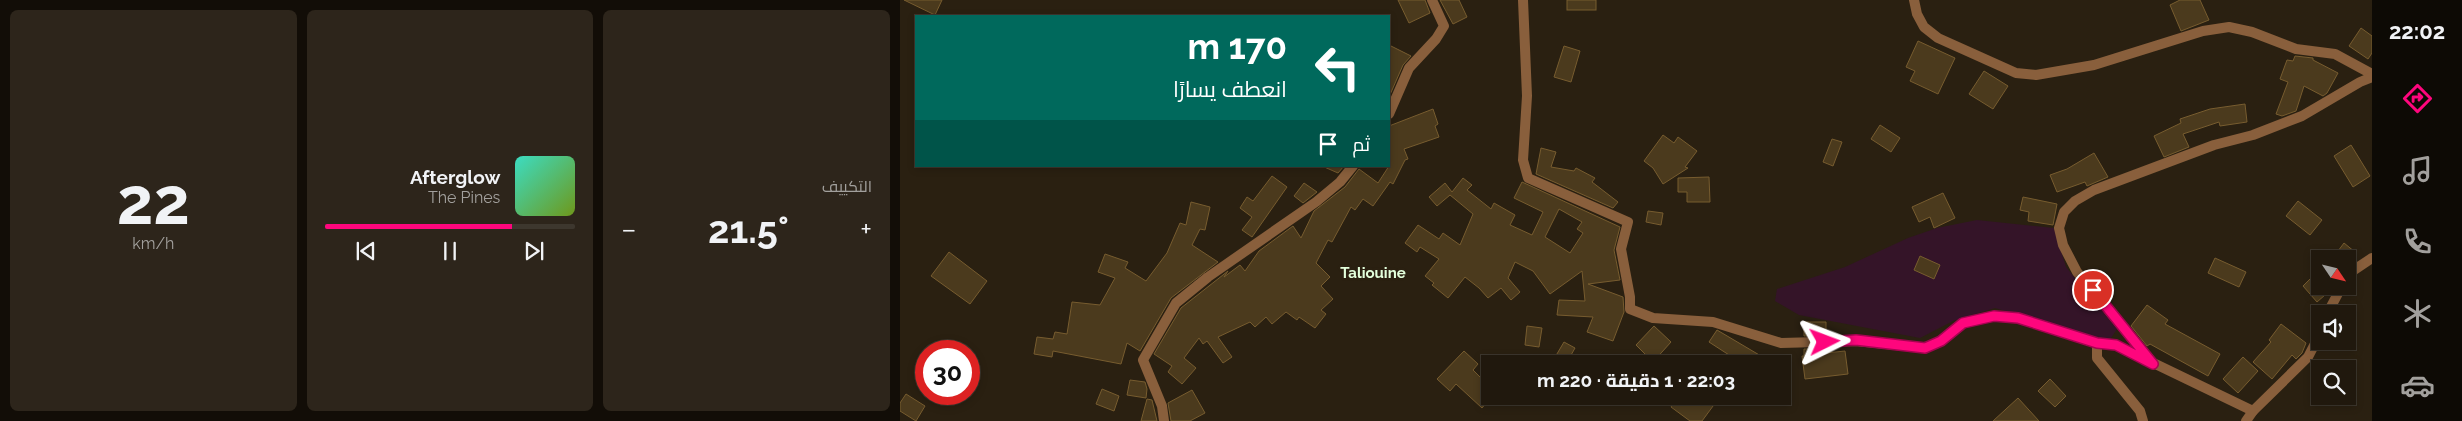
<!DOCTYPE html>
<html lang="ar">
<meta charset="utf-8">
<style>
:root{--surface:#20180d;--page:#2d251b;--text:#f1f3f6;--muted:#a2a09d;--line:#3d372e;--accent:#fe067d}
body{margin:0;font-family:Raleway,Cairo,sans-serif;background:var(--page);color:var(--text);direction:rtl;height:100vh;display:flex;flex-direction:column;font-size:19px;white-space:nowrap}
*{box-sizing:border-box;margin:0}
p{font-size:16px;color:var(--muted)}
.icon{flex:none;width:28px;height:28px;fill:none;stroke:currentColor;stroke-width:2;stroke-linecap:round;stroke-linejoin:round}
.map{position:relative;flex:1;overflow:hidden;direction:ltr}
.side{display:flex;flex-direction:column;gap:10px;padding:10px;background:#120d07;width:900px}
.side>*{flex:none}
.hud{position:absolute;left:15px;top:15px;width:475px;height:152px;border-radius:0px;box-shadow:0 2px 8px #0003,0 0 0 1px var(--line);direction:rtl;background:#00695c;color:#fff;overflow:hidden}
.needle{width:32px;rotate:125deg}
.fabs{position:absolute;left:1411px;top:250px;display:grid;gap:10px}
.fabs a{display:grid;place-items:center;width:45px;height:45px;border-radius:0px;background:var(--surface);box-shadow:0 2px 8px #0003,0 0 0 1px var(--line);font-size:25px}
.speed{position:absolute;left:15px;top:340px;display:flex;gap:10px;font-size:25px;font-weight:700;text-align:center}
.speed>*{display:grid;place-content:center;width:65px;height:65px;border-radius:50%;background:var(--surface);box-shadow:0 2px 8px #0003,0 0 0 1px var(--line);line-height:1}
.speed .limit{border:8px solid #d22;background:#fff;color:#111}
.pin{position:absolute;display:grid;place-items:center;width:42px;height:42px;color:#fff;margin:-21px;border:2px solid #fff;border-radius:50%;box-shadow:0 1px 5px #0007}
.me{position:absolute;width:55px;margin:-28px;rotate:87deg;stroke-linejoin:round;filter:drop-shadow(0 0 4px #0008)}
.turn{display:flex;align-items:center;gap:18px;height:105px;padding:0 20px;font-size:22px}
.turn .icon{width:65px;height:65px;stroke-width:2.5}
.turn b{display:block;font-size:35px;line-height:42px}
.then{display:flex;align-items:center;height:48px;padding:0 20px;background:#0003;gap:10px;font-size:19px}
.big{font-size:38px;font-weight:700;line-height:1.1}
.side .card{flex:1;display:flex;flex-direction:column;justify-content:center;gap:8px;min-width:0;padding:0 18px;border-radius:8px;background:var(--page)}
.side .dial{align-items:center;gap:0}
.dial b{font-size:65px;line-height:1}
.song{display:flex;align-items:center;gap:15px}
.cover{width:60px;height:60px;border-radius:8px;background:linear-gradient(135deg,hsl(170 70% 55%),hsl(80 70% 35%))}
.played{height:5px;border-radius:2px;background:linear-gradient(90deg,var(--accent) 75%,var(--line) 75%)}
.keys{display:flex;justify-content:space-around;direction:ltr}
.heat{display:flex;justify-content:space-between;align-items:center;font-size:28px;direction:ltr}
.side .tiles{flex:1;display:grid;gap:10px;grid-template-columns:repeat(3,1fr)}
.trip{position:absolute;left:581px;top:355px;width:310px;height:50px;border-radius:0px;background:var(--surface);box-shadow:0 2px 8px #0003,0 0 0 1px var(--line);font-weight:700;line-height:50px;text-align:center;direction:rtl}
main{display:flex;flex:1;min-height:0}
.dock{display:flex;flex-direction:column;width:90px;justify-content:space-around;align-items:center;background:#0d0a05;color:var(--muted)}
.dock .icon{width:35px;height:35px}
.dock .on{color:var(--accent)}
.dock b{font-size:22px;color:var(--text)}
.map>svg:first-child{display:block}
.green{fill:#341428}
.building{fill:#4b3a1d;stroke:#775c2f;fill-rule:evenodd}
.lines{fill:none;stroke-linecap:round;stroke-linejoin:round}
.minor{stroke:#895f3c;stroke-width:10}
.tertiary{stroke:#895f3c;stroke-width:10}
.route-casing{stroke:#a50451;stroke-width:12}
.route{stroke:#fe067d;stroke-width:9}
.labels{text-anchor:middle;stroke-width:5;stroke-linejoin:round;paint-order:stroke}
.quarter-label{font-size:15px;font-weight:bold;fill:#e3ffdc;stroke:#2a2011}
</style>
<main>
<nav class="dock">
<b>22:02</b>
<svg class="icon on" aria-label="directions" viewBox="0 0 24 24"><path d="M12 3l9 9-9 9-9-9zM9 14v-3h6M13 9l2 2-2 2"/></svg>
<svg class="icon" aria-label="music" viewBox="0 0 24 24"><path d="M9 18V5l10-2v13"/><circle cx="6" cy="18" r="3"/><circle cx="16" cy="16" r="3"/></svg>
<svg class="icon" aria-label="phone" viewBox="0 0 24 24"><path d="M5 4h4l2 5-3 2q2 4 5 5l2-3 5 2v4C11 20 4 13 5 4z"/></svg>
<svg class="icon" aria-label="climate" viewBox="0 0 24 24"><path d="M12 3v18M4 7l16 10M4 17L20 7"/></svg>
<svg class="icon" aria-label="car" viewBox="0 0 24 24"><path d="M5 17H2v-5l4-1 3-4h7l3 4 3 1v5h-3M9 17h6M6 11h13"/><circle cx="7" cy="17" r="2"/><circle cx="17" cy="17" r="2"/></svg>
</nav>
<div class="map">
<svg width="1472" height="421" viewBox="0 0 1472 421">
<rect width="100%" height="100%" fill="#2a2011"/>
<polygon class="green" points="1077,220 1154,228 1166,267 1217,329 1211,338 1199,338 1095,308 1053,321 1020,338 899,315 875,301 877,289 945,267 1008,238 1037,228"/>
<g class="building">
<polygon points="4,0 42,0 35,15"/>
<polygon points="498,0 525,0 530,13 509,23"/>
<polygon points="540,0 559,0 567,17 553,24"/>
<rect x="667" y="0" width="29" height="10"/>
<polygon points="1280,0 1300,0 1309,20 1281,31 1270,5"/>
<polygon points="1461,28 1472,36 1472,53 1468,59 1449,46"/>
<polygon points="1018,41 1055,58 1038,94 1010,81 1015,71 1006,67"/>
<polygon points="489,45 511,56 503,65 489,97"/>
<polygon points="664,46 680,51 671,82 654,77"/>
<polygon points="1395,56 1413,58 1413,60 1438,73 1427,93 1423,96 1404,86 1396,111 1382,116 1376,114 1388,82 1380,79 1387,60 1393,61"/>
<polygon points="1084,71 1108,86 1093,109 1069,94"/>
<polygon points="1345,104 1347,122 1320,126 1319,122 1283,134 1289,147 1264,157 1254,136 1281,123 1280,119 1310,109"/>
<polygon points="533,109 538,124 535,126 539,137 504,149 508,159 505,160 493,184 490,182 473,206 463,199 455,210 451,207 432,242 428,240 416,263 430,277 421,286 433,299 421,310 426,314 415,328 399,317 397,320 386,312 372,324 366,317 355,327 350,322 318,337 332,357 323,363 307,341 303,344 299,338 284,358 296,368 282,384 268,372 272,366 254,354 281,308 328,271 324,277 340,265 345,271 359,251 393,226 401,238 414,211 445,187 459,169 478,183 489,166 489,126"/>
<polygon points="980,125 1000,138 991,152 971,139"/>
<polygon points="763,135 774,143 778,137 797,151 785,167 788,168 763,184 753,168 744,161"/>
<polygon points="932,139 942,142 933,166 923,162"/>
<polygon points="1451,145 1470,176 1453,187 1434,156"/>
<polygon points="641,148 656,152 651,167 674,171 676,168 695,178 692,182 718,202 713,208 636,174"/>
<polygon points="1194,153 1208,177 1187,186 1185,182 1157,192 1150,175 1167,169"/>
<polygon points="422,166 444,166 438,173"/>
<polygon points="372,176 387,187 352,237 342,230 352,217 340,208 347,197 353,201"/>
<polygon points="809,177 810,202 787,202 787,192 778,192 778,178"/>
<path d="M563 178 572 185 567 190 591 209 594 203 615 215 610 225 632 235 643 212 614 198 622 182 720 227 714 250 720 280 688 284 723 297 724 312 713 341 687 332 693 317 657 315 659 300 685 301 682 271 650 294 633 271 615 262 608 278 620 292 611 300 601 288 588 298 579 288 565 277 548 298 532 285 534 283 525 276 539 259 520 247 517 252 505 243 518 225 539 239 543 233 560 245 573 214 550 195 537 206 529 197 545 183 552 192ZM659 209 682 222 677 229 683 233 670 253 645 237Z"/>
<polygon points="404,183 417,192 403,203 394,196"/>
<polygon points="1043,193 1055,218 1034,228 1030,217 1019,222 1012,207"/>
<polygon points="1123,197 1157,204 1153,225 1128,221 1129,212 1120,210"/>
<polygon points="1398,201 1422,220 1410,235 1386,216"/>
<polygon points="291,202 310,207 305,230 300,229 292,245 318,262 271,298 240,351 227,343 221,364 153,351 152,357 134,354 137,337 153,339 155,332 167,334 172,302 200,305 215,278 198,272 205,254 228,262 225,268 246,281 267,253 280,223 286,225"/>
<polygon points="748,211 763,213 761,225 746,222"/>
<polygon points="1444,243 1455,252 1450,259 1432,259"/>
<polygon points="49,252 87,281 70,304 31,276"/>
<polygon points="1020,256 1040,265 1034,279 1014,270"/>
<polygon points="1315,258 1346,272 1339,287 1308,273"/>
<polygon points="1420,273 1420,290 1425,295 1417,302 1403,286 1410,279 1413,282"/>
<polygon points="1247,305 1268,320 1265,324 1320,354 1308,376 1250,344 1247,346 1231,326"/>
<polygon points="904,322 926,322 926,335 904,336"/>
<polygon points="1381,324 1406,343 1402,353 1396,359 1392,355 1372,379 1353,362 1371,342 1369,340"/>
<polygon points="627,326 642,328 639,347 625,345"/>
<polygon points="754,326 771,342 753,362 736,345"/>
<polygon points="817,330 861,356 856,364 843,364 809,342"/>
<polygon points="664,342 675,348 666,364 651,364"/>
<polygon points="904,349 926,349 926,353 945,351 948,374 905,379 902,356 904,356"/>
<polygon points="564,351 578,364 573,370 590,387 590,398 582,408 556,384 550,391 537,379"/>
<polygon points="1343,357 1358,371 1338,393 1323,379"/>
<polygon points="1150,379 1166,396 1155,407 1138,391"/>
<polygon points="230,380 245,382 247,389 246,398 227,395"/>
<polygon points="202,389 219,396 214,411 196,404"/>
<polygon points="292,390 305,413 290,421 271,421 268,403"/>
<polygon points="6,394 25,406 16,421 0,411 0,403"/>
<polygon points="778,396 808,396 816,402 802,421 790,421 771,407"/>
<polygon points="1118,398 1139,421 1093,421"/>
<polygon points="247,399 252,400 257,421 241,421"/>
</g>
<g class="lines">
<g class="minor">
<polyline points="623,0 627,96 623,160 628,178 728,222 721,249 730,297 730,309 753,318 813,322 881,343 956,341 1025,348 1041,341 1063,323 1094,316 1118,318 1197,343 1216,345 1353,411 1408,357 1420,334"/>
<polyline points="1014,0 1017,14 1024,27 1038,38 1116,73 1136,75 1194,65 1303,31 1329,27 1352,32 1396,49 1435,54 1472,74"/>
<polyline points="489,114 509,68 536,39 544,26 532,0"/>
<polyline points="1448,278 1454,270 1472,258"/>
<polyline points="1427,314 1442,286"/>
<polyline points="1197,343 1197,358 1240,411 1243,421"/>
<polyline points="1250,360 1177,272 1163,245 1159,228 1164,212 1175,201 1194,190 1314,145 1353,135 1402,116 1460,82 1472,77"/>
<polyline points="264,421 262,406 243,360 276,303 308,277 416,202 440,182 453,166"/>
</g>
<polyline class="tertiary" points="1346,421 1353,411"/>
</g>
<g class="lines">
<defs>
<polyline id="route" points="925,342 956,340 1025,348 1041,341 1063,323 1094,316 1118,318 1197,343 1216,345 1253,364 1193,290"/>
</defs>
<use href="#route" class="route-casing"/>
<use href="#route" class="route"/>
</g>
<g class="labels">
<g class="quarter-label">
<text x="473" y="278">Taliouine</text>
</g>
</g>
</svg>
<div class="fabs">
<a><svg class="needle" viewBox="-14 -14 28 28"><path d="M0-13l5 13h-10z" fill="#e53935"/><path d="M0 13l5-13h-10z" fill="#a2a09d"/></svg></a>
<a><svg class="icon" aria-label="sound" viewBox="0 0 24 24"><path d="M4 9h4l5-4v14l-5-4H4zM17 9q2 3 0 6"/></svg></a>
<a><svg class="icon" aria-label="search" viewBox="0 0 24 24"><circle cx="10" cy="10" r="6"/><path d="M15 15l6 6"/></svg></a>
</div>
<div class="speed"><div class="limit">30</div></div>
<div class="pin" style="left:1193px;top:290px;background:#d93025"><svg class="icon" aria-label="arrive" viewBox="0 0 24 24"><path d="M6 21V4h12l-3 4 3 4H6"/></svg></div>
<svg class="me" style="left:925px;top:342px" viewBox="-20 -20 40 40"><path d="M0-17L14 15 0 8-14 15z" fill="#fe067d" stroke="#fff" stroke-width="4"/></svg>
<div class="trip">22:03 · 1 دقيقة · 220 m</div>
<div class="hud">
<div class="turn"><svg class="icon" aria-label="left" viewBox="0 0 24 24"><path d="M17 20v-9H6M10 6l-5 5 5 5"/></svg><div><b>170 m</b>انعطف يسارًا</div></div>
<div class="then">ثم<svg class="icon" aria-label="arrive" viewBox="0 0 24 24"><path d="M6 21V4h12l-3 4 3 4H6"/></svg></div>
</div>
</div>
<section class="side">
<div class="tiles">
<div class="card"><p>التكييف</p>
<div class="heat"><a>−</a><b class="big">21.5°</b><a>+</a></div>
</div>
<div class="card">
<div class="song"><i class="cover"></i><div><b>Afterglow</b><p>The Pines</p></div></div>
<div class="played"></div>
<div class="keys"><svg class="icon" aria-label="previous" viewBox="0 0 24 24"><path d="M18 5L8 12l10 7zM5 5v14"/></svg><svg class="icon" aria-label="pause" viewBox="0 0 24 24"><path d="M8 5v14M16 5v14"/></svg><svg class="icon" aria-label="next" viewBox="0 0 24 24"><path d="M6 5l10 7-10 7zM19 5v14"/></svg></div>
</div>
<div class="card dial"><b>22</b><p>km/h</p></div>
</div>
</section>
</main>
